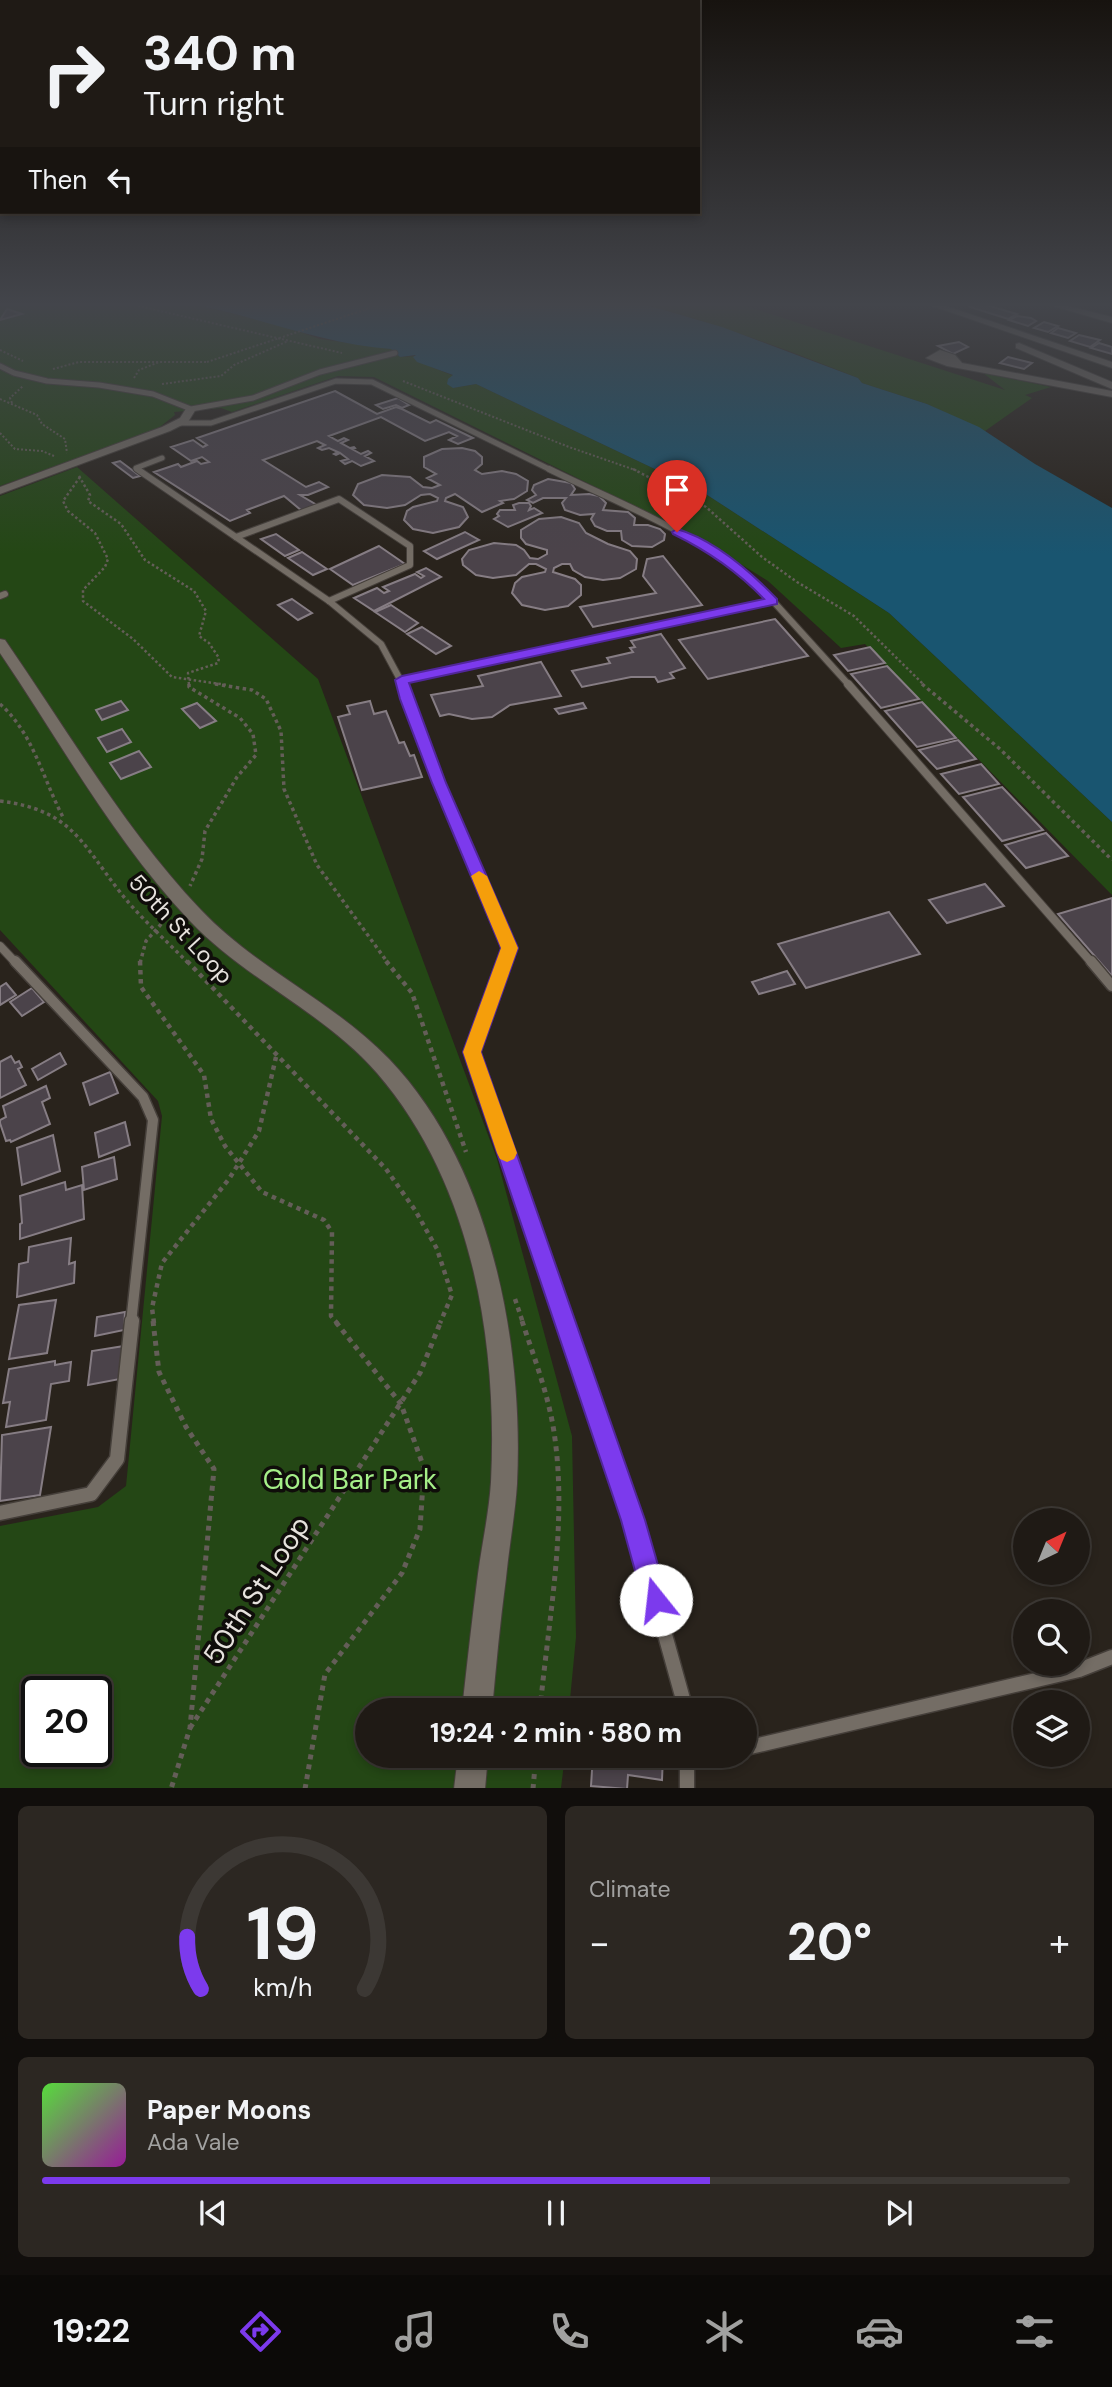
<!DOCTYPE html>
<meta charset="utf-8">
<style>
:root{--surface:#1f1a15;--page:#2c2722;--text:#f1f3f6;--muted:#a1a1a0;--line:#3c3834;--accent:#7c3aed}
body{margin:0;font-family:"DM Sans",sans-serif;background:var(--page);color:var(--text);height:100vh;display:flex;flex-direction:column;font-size:26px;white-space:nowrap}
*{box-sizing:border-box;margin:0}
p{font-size:23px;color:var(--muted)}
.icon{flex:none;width:38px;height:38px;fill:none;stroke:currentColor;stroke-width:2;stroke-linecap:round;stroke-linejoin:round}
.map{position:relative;height:1788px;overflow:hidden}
.panel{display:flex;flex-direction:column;gap:18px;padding:18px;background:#110e0c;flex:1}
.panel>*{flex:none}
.banner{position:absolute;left:0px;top:0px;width:700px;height:214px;box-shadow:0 4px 10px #0003,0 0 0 2px var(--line);background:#1f1a15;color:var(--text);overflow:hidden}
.needle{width:46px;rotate:43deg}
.buttons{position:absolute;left:1013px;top:1508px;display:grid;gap:14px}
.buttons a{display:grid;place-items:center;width:77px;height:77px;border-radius:50%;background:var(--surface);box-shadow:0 4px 10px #0003,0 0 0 2px var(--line);font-size:35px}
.speed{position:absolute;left:21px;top:1676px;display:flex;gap:14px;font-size:35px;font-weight:700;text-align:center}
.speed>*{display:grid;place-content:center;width:91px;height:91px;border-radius:50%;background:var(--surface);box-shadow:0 4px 10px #0003,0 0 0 2px var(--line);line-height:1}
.speed .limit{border:4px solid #111;border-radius:10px;background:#fff;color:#111}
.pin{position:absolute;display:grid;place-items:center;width:60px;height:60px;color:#fff;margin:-72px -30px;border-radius:50% 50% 50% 0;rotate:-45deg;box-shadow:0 0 7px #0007}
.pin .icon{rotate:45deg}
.me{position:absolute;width:77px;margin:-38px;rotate:344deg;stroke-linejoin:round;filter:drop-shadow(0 0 5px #0008)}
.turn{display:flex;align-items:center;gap:24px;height:147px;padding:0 28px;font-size:32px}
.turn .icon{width:91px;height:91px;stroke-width:2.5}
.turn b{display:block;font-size:49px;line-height:60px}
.then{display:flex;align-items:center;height:66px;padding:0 28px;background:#0003;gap:14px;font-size:26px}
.big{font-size:52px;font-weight:700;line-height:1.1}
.panel .tile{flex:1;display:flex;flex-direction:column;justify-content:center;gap:10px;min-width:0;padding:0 24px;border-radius:10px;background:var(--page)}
.panel .dial{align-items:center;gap:0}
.dial svg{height:182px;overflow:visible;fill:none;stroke:var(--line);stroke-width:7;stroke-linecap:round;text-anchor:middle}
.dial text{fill:var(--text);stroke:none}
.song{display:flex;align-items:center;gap:21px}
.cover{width:84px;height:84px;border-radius:10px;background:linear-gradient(135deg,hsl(110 70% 55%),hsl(300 70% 35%))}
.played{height:7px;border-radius:4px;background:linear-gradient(90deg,var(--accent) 65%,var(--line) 65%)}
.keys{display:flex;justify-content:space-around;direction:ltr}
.heat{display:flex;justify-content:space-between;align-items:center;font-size:38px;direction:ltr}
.panel .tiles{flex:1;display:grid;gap:18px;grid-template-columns:1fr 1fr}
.tile:last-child{grid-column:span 2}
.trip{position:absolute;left:355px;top:1698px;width:402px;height:70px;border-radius:35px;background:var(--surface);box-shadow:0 4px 10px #0003,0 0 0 2px var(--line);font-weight:700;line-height:70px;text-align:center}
.dock{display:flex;height:112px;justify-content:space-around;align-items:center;background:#0c0a08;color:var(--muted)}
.dock .icon{width:49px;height:49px}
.dock .selected{color:var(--accent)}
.dock b{font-size:32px;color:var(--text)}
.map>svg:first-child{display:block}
.green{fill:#244715;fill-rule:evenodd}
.water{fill:#195570}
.building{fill:#4b434a;stroke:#867d84;stroke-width:2}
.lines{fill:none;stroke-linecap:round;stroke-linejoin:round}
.service-far4-casing{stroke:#453f3a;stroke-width:7}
.service-far3-casing{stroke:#453f3a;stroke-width:8}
.service-far2-casing{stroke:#453f3a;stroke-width:10}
.service-far1-casing{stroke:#453f3a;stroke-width:13}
.service-casing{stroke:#453f3a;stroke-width:17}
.minor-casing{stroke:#453f3a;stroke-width:2}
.path-far4{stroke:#645e58;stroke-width:2;stroke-dasharray:2 2;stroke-linecap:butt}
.path-far3{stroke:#645e58;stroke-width:2.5;stroke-dasharray:2.5 2.5;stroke-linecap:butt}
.path-far2{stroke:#645e58;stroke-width:3.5;stroke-dasharray:3.5 3.5;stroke-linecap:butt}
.path-far1{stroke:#645e58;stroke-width:4.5;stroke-dasharray:4.5 4.5;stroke-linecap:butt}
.path{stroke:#645e58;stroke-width:5;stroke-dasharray:5 5;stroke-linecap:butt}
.service-far4{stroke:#746d65;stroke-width:5}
.service-far3{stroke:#746d65;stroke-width:6}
.service-far2{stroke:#746d65;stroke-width:8}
.service-far1{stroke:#746d65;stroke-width:10}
.service{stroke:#746d65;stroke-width:14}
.minor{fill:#746d65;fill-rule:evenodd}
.path-bridge{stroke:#645e58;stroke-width:2;stroke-dasharray:2 2;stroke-linecap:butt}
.route{fill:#7c3aed;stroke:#51269a;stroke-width:2}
.slow{fill:#f59e0b}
.labels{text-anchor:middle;stroke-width:7;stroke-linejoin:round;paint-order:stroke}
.street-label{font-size:23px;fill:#e6e2dd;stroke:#0f0d0a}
.near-park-label{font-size:28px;fill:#a5ef88;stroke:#0f0d0a}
.near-street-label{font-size:28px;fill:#e6e2dd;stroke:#0f0d0a}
</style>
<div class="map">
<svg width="1112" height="1789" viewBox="0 0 1112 1789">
<rect width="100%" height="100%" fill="#29231c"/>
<g class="green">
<polygon points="0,304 192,304 279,325 320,339 391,349 400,357 418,356 431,367 454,376 453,388 476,384 701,491 889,613 1112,822 1112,895 865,644 841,648 768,581 700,539 374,377 338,376 232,412 221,408 174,412 175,415 156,430 0,486"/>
<path d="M643 304H740L1005 390 983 373 1051 387 1025 395 1032 398 985 431 927 404 862 383 858 378C788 350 716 323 643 304Z"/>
<path d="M77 467 318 679 497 1159 572 1436 576 1637 569 1710H368V1755H565L561 1788H0V1526L98 1507 126 1486 162 1116 158 1101 0 930V496ZM37 1692H96V1752H37Z"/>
</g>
<path class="water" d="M192 304H643L722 327 858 378 862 383 927 404 979 427 1035 464 1112 508V822L889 613 701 491 476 384 453 388 447 384 448 379 453 375 417 362 413 357 416 355 400 357 391 349C323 344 259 317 192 304Z"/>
<g class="building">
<polygon points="975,304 983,304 1017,314 1008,319 1002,317 970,307"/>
<polygon points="7,309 22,314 0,320"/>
<polygon points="1017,316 1031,318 1036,321 1028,326 1009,320"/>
<polygon points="1044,322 1058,326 1048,332 1034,328"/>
<polygon points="1058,328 1076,333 1068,338 1051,333"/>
<polygon points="1079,335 1100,340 1090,347 1070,341"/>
<polygon points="959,342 968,347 953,354 938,346"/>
<polygon points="1099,343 1112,347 1112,354 1091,348"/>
<polygon points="1008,357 1032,363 1024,369 1000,363"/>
<polygon points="335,391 377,414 396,407 402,409 430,423 436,420 473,438 458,444 449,440 457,436 449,432 425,441 381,417 329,436 338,441 344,438 348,440 341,443 350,448 354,447 355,448 352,449 361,454 368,451 371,453 365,456 374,461 361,466 352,461 345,464 341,461 348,459 340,453 336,455 334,454 338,452 329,448 322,450 318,448 325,445 317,441 263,460 306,487 319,482 328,487 308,495 300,495 317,505 302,511 284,496 247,510 250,513 230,521 154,472 178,464 181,467 197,461 201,464 209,462 202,457 191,461 171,447 193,440 203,447 207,445 197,438"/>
<polygon points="398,398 409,405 402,408 396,405 383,409 376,405"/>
<polygon points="462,448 475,451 482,457 482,464 475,470 482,474 502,471 516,474 528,481 527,491 514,499 500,501 503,503 482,512 455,494 446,498 445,501 463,507 468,517 459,527 433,533 413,529 404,520 407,511 413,507 437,501 438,498 430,494 421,495 405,505 387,508 364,505 353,495 358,484 382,475 410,477 423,487 432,488 440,485 427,478 436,474 424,467 424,457 442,449"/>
<polygon points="120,461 140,476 133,478 113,463"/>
<polygon points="548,479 571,483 575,489 571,495 589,494 599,496 606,503 603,510 628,512 635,518 634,525 648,525 660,529 665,534 664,540 652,547 632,546 622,540 621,531 607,531 595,526 591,519 594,514 580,515 565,510 562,503 566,498 543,498 533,503 527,500 536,495 532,490 534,485"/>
<polygon points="519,503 529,503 531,506 529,510 534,508 542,513 508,527 494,519 499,516 497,514 500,510 515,510 513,505"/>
<polygon points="561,517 579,523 586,533 608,544 630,551 637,559 636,569 620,578 603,580 585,577 573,570 570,564 562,564 554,568 553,572 575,579 581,585 581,595 568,606 545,610 522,605 512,593 515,583 522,577 545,572 546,569 536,564 529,564 516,575 493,578 476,575 463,565 462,559 469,550 494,543 516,545 524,550 530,558 538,559 547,554 547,550 526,544 521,538 521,530 539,519"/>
<polygon points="465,532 479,540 437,559 424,551"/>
<polygon points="276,534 299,550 285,556 261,539"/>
<polygon points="379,546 405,564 353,585 330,569"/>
<polygon points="302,552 327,569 313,575 288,558"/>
<polygon points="663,556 702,605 593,627 580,607 656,593 643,576 647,559"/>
<polygon points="426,568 441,577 374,611 354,598 377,588 384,593 389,591 383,587 415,574 421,578 424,576 417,572"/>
<polygon points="292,599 312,613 298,620 278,605"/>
<polygon points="391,605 418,623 405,632 375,612"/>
<polygon points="775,619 808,656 708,679 679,640"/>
<polygon points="422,627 451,646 436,654 407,634"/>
<polygon points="661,634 685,668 670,673 674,678 658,682 655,677 631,677 582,687 572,671 610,663 607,658 633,652 630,648 635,647 631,641"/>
<polygon points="870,647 885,663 848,671 834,655"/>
<polygon points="541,662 561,696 510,705 492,717 472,719 449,714 440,716 431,695 483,686 478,676"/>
<polygon points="887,666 919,699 881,708 851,674"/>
<polygon points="121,701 128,710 102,720 96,710"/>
<polygon points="370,701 374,714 386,711 399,743 404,742 410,756 414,755 422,777 362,790 338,717 350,714 347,706"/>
<polygon points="922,702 956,738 917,747 885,711"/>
<polygon points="197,703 216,721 200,728 182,709"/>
<polygon points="583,703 586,708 559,714 555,709"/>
<polygon points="122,729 131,742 107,752 98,738"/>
<polygon points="958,740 976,759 937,769 919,750"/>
<polygon points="139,751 151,767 121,779 110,763"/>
<polygon points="981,764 999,784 959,794 941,774"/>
<polygon points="1002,787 1043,830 1002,841 963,797"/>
<polygon points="1046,833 1068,856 1026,868 1005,845"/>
<polygon points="985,884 1004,906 947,923 929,900"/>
<polygon points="1112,898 1112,976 1058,914"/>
<polygon points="889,912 920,954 806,988 778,944"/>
<polygon points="787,971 795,984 759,994 752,982"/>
<polygon points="6,983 16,995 0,1005 0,987"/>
<polygon points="32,988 44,1002 22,1016 10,1002"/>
<polygon points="60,1053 66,1064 38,1080 32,1069"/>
<polygon points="11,1056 15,1063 19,1061 22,1067 18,1069 26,1085 0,1098 0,1062"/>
<polygon points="110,1072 118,1093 90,1105 83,1083"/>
<polygon points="46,1086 50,1098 42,1102 50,1124 11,1142 10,1140 6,1141 0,1123 0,1120 6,1117 3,1106"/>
<polygon points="125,1122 130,1145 99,1157 95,1133"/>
<polygon points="53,1135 60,1171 22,1185 17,1148"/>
<polygon points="114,1157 117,1179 84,1190 82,1167"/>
<polygon points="65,1182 66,1190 82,1185 84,1219 20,1239 20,1224 22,1223 20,1196"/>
<polygon points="71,1238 69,1264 75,1262 74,1283 17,1297 19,1264 28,1262 29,1247"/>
<polygon points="56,1300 47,1353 9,1359 19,1305"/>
<polygon points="125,1312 124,1330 95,1336 97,1317"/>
<polygon points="124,1346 120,1379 88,1385 92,1351"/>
<polygon points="55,1361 55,1365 71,1362 69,1381 51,1384 46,1420 6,1427 10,1402 3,1403 9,1369"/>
<polygon points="51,1427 40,1495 0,1501 2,1435"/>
<polygon points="597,1703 647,1710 597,1710"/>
<polygon points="593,1755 663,1755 662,1780 628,1775 627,1789 591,1786"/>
</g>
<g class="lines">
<defs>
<g id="service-far4">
<polyline points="0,366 14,373 47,381 99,385 153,394 191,409 253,398 320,372 395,353"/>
<polyline points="179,423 211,423 336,381 372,382 553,471"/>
<polyline points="140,471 136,468 162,458"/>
</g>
<g id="service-far3">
<polyline points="137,469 329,601 381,644 403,685"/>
<polyline points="236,537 339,499 410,546 410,565 329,601"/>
<polyline points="0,596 5,594"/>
<polyline points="773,601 849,685"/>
<path d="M402 680 773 601C713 538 626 507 549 469"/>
</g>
<g id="service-far2">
<polyline points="403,684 406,699 439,783 509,948 504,963"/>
<polyline points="848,684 1092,963"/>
<polyline points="0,946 16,963"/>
</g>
<g id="service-far1">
<polyline points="15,961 143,1097 153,1120 131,1323"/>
<polyline points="504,961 472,1052 565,1323"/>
<polyline points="1091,961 1112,986"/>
</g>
<g id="service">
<polyline points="565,1321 633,1520 686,1710"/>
<polyline points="0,1513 91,1494 117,1459 132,1321"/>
<polyline points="746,1748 1079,1670 1112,1657"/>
<polyline points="687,1755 687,1789"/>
<polyline points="687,1762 716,1755"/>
</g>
<g id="minor">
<polygon points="927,304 940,304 1112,362 1112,368"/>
<polygon points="1046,304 1060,304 1112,317 1112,323"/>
<polygon points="1019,343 1112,382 1112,389 1016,348 1016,344"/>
<polygon points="940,350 955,355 962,363 1112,391 1112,397 947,366 926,358"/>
<polygon points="187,407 196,409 188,422 170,431 0,494 0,487 162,427 180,418"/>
<path d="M0 639 5 640C68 731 125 830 201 910 257 969 333 1001 389 1059 490 1164 524 1343 517 1484 515 1515 509 1547 506 1578 500 1622 496 1666 492 1710H462C467 1665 472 1619 478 1574 482 1544 489 1513 491 1482 498 1341 472 1183 377 1073 324 1012 246 980 190 921 115 842 61 743 0 653Z"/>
<polygon points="458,1755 488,1755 485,1789 454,1789"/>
</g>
</defs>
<use href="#service-far4" class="service-far4-casing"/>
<use href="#service-far3" class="service-far3-casing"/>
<use href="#service-far2" class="service-far2-casing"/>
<use href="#service-far1" class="service-far1-casing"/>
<use href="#service" class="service-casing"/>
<use href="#minor" class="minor-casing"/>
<g class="path-far4">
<polyline points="130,304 342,353"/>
<polyline points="0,350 23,361"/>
<polyline points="53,369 79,362 207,362"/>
<polyline points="134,378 139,370 159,362"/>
<polyline points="403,381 569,447 638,471"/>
<polyline points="162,384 221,376 234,365 288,341"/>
<polyline points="0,399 37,415 42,424 65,439 67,453"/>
<polyline points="12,403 10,398 23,386"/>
<polyline points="0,433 15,449 42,451 54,456"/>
</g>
<g class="path-far3">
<polyline points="633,469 706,507 762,557 797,582 854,616 924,685"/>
<polyline points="79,476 90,495 88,501 121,524 145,560 194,591 206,611 199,636 209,643 219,658 218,663 188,673 189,685"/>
<polyline points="80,477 63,501 68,511 95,533 108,559 105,567 83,590 83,601 133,639 172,677 227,685"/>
</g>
<g class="path-far2">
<polyline points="189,684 189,687 240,718 253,734 256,755 237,777 205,831 202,859 190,886"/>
<polyline points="215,684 252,690 266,699 281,731 284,789 317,865 388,963"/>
<polyline points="922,684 1000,749 1112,860"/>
<path d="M0 704C34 734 43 780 64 819"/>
<path d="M0 801C71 810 81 842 120 892 140 918 166 940 188 963"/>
<polyline points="140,963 146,941 172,912"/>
</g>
<g class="path-far1">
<polyline points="140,961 141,987 204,1075 211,1119 225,1146 262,1192 324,1220 332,1232 331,1316 337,1323"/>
<polyline points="187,961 386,1169 415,1210 437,1249 452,1295 440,1323"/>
<polyline points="386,961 412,993 466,1152"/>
<polyline points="515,1299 523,1323"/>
<polyline points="154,1323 152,1308 162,1263 229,1179 259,1131 276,1057"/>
</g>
<g class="path">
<polyline points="153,1321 159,1372 186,1427 214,1469 190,1728 171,1789"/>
<path d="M522 1321C535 1360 550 1399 555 1439 567 1528 548 1622 540 1710"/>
<polyline points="190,1728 420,1373 441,1321"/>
<polyline points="305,1789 325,1674 402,1573 420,1529 424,1468 401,1404 335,1321"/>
<polyline points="533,1789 536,1755"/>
</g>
<use href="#service-far4" class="service-far4"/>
<use href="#service-far3" class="service-far3"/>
<use href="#service-far2" class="service-far2"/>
<use href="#service-far1" class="service-far1"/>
<use href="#service" class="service"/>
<use href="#minor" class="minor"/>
<polyline class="path-bridge" points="207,362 382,304"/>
</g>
<linearGradient id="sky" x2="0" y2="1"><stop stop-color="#17130f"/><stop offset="0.55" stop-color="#43454b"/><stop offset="1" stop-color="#43454b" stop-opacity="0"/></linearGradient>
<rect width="1112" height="554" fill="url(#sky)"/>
<path class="route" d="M677 529C715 540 750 571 777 599V604L409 683 446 783 518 948 481 1052 645 1520 668 1600 665 1609 656 1612 646 1609 643 1600 621 1520 463 1052 501 948 432 783 400 699 395 680 402 676 764 599C738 572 708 551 673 534L672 532Z"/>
<polygon class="slow" points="479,871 487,876 518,948 481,1052 517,1153 514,1159 507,1162 500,1159 497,1153 463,1052 501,948 471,876"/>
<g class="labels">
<g class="street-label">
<text transform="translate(181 929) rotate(47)" y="8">50th St Loop</text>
</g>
<g class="near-park-label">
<text x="350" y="1489">Gold Bar Park</text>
</g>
<g class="near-street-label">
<text transform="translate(256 1590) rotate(-57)" y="10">50th St Loop</text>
</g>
</g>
</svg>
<div class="buttons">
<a><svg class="needle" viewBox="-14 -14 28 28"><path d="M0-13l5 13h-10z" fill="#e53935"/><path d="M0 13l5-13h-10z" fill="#a1a1a0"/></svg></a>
<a><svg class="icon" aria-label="search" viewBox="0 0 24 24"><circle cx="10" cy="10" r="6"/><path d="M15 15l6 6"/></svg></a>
<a><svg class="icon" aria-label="layers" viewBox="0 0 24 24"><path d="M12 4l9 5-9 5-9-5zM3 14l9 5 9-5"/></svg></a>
</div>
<div class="speed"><div class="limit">20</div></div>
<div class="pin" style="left:677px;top:532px;background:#d93025"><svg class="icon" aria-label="arrive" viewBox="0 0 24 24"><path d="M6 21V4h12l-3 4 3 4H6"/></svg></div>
<svg class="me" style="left:656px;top:1600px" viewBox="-20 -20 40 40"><circle r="19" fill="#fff"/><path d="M0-13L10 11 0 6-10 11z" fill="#7c3aed"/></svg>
<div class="trip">19:24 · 2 min · 580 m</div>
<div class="banner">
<div class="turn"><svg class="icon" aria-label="right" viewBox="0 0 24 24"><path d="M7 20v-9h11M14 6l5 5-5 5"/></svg><div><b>340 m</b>Turn right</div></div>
<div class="then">Then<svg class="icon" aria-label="left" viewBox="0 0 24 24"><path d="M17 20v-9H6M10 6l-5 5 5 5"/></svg></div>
</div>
</div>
<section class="panel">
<div class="tiles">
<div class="tile dial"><svg viewBox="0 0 100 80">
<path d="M14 69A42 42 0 1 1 86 69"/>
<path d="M14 69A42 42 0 0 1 8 46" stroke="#7c3aed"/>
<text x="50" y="56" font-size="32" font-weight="700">19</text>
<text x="50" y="72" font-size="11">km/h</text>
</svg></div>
<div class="tile"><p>Climate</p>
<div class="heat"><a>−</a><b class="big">20°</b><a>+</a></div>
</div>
<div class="tile">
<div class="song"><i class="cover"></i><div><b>Paper Moons</b><p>Ada Vale</p></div></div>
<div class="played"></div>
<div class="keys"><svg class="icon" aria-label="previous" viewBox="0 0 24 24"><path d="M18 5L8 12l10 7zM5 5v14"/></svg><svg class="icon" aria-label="pause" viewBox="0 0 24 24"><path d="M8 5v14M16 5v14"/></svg><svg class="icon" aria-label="next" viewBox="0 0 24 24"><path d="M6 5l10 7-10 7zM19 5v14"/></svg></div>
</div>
</div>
</section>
<nav class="dock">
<b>19:22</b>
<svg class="icon selected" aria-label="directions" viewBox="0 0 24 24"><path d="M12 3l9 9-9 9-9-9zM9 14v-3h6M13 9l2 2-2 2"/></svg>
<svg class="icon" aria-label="music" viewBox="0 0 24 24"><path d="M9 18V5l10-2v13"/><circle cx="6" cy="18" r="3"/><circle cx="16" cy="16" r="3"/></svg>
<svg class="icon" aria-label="phone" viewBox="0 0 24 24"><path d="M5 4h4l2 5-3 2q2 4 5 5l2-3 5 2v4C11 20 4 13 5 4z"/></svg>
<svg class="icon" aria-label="climate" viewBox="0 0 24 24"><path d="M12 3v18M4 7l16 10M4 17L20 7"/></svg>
<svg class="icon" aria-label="car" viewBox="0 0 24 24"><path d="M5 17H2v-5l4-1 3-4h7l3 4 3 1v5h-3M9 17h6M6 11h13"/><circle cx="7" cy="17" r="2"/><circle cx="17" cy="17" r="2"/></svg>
<svg class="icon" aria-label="filters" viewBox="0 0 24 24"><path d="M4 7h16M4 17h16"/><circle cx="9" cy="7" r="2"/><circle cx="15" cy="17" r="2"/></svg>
</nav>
